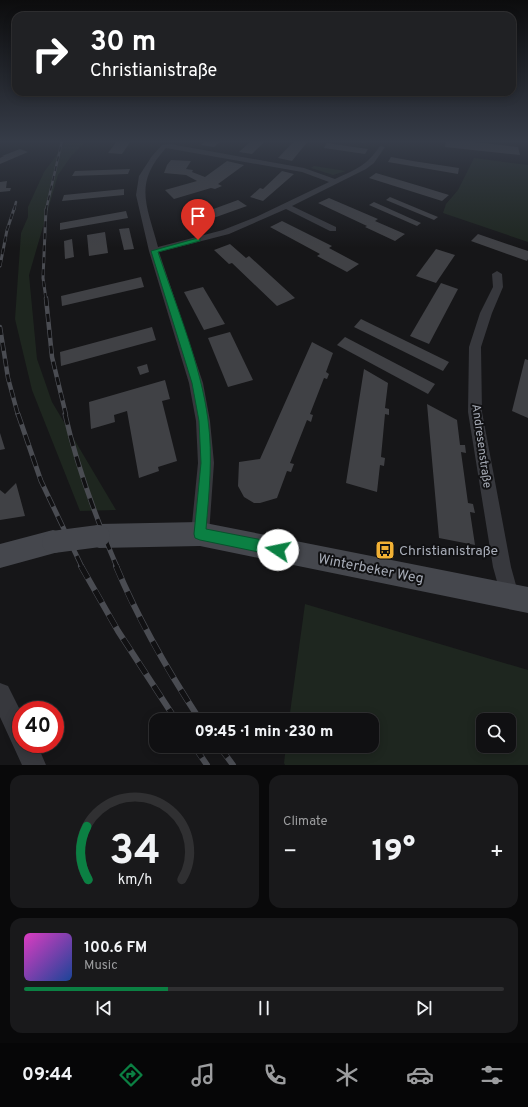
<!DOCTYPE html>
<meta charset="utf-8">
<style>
:root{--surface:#101012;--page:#19191b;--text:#f1f3f6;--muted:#9c9d9f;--line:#303032;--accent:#0b8043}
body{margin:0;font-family:Overpass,sans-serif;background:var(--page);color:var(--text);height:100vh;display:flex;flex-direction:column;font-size:15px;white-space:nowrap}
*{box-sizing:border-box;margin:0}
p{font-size:13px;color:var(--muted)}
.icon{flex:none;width:22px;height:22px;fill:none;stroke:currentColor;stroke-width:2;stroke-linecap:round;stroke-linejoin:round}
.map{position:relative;height:765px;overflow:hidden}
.sheet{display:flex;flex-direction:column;gap:10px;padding:10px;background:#09090a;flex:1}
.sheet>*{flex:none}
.banner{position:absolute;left:12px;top:12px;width:504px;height:84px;border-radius:12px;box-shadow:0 2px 10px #0003,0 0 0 1px var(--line);background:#202124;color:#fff;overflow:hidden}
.controls{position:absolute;left:476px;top:713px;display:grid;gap:8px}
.controls a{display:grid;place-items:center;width:40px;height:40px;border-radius:8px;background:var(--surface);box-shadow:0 2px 10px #0003,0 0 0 1px var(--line);font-size:20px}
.speed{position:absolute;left:12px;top:701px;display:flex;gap:8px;font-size:20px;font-weight:700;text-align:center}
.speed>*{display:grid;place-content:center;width:52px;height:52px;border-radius:50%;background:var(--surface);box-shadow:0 2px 10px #0003,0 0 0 1px var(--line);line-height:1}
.speed .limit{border:6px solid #d22;background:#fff;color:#111}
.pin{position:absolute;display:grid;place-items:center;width:34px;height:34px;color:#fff;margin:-41px -17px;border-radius:50% 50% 50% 0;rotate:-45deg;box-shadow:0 0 4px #0007}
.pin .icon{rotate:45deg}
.me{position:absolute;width:44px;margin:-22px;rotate:281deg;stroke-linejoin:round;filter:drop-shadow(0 0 3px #0008)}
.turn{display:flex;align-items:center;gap:14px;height:84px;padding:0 12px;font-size:18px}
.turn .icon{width:52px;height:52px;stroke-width:2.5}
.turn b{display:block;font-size:28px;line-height:34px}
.big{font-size:30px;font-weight:800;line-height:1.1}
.sheet .widget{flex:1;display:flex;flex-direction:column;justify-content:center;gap:6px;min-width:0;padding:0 14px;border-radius:12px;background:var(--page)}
.sheet .dial{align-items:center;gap:0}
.dial svg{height:104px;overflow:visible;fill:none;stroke:var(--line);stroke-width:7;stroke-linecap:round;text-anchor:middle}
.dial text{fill:var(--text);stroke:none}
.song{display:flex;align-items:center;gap:12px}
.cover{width:48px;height:48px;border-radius:6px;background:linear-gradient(135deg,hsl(310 70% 55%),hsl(220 70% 35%))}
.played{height:4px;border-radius:2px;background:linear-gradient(90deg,var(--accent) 30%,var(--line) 30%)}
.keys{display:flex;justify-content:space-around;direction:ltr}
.heat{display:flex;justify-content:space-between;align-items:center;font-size:22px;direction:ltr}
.sheet .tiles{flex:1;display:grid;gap:10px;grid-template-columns:1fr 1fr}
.widget:last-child{grid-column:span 2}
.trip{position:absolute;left:149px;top:713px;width:230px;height:40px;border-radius:12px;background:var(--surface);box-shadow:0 2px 10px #0003,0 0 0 1px var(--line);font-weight:800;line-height:40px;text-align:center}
.tabs{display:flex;height:64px;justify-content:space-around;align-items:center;background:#060607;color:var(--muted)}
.tabs .icon{width:28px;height:28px}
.tabs .selected{color:var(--accent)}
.tabs b{font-size:18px;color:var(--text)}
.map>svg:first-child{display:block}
.green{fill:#1e261f;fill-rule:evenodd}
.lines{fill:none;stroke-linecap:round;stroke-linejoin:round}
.stream{stroke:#2c353c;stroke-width:2.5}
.building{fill:#404145}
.street{fill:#37383d;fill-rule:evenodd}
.secondary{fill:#45474d;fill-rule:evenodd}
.rail-far4-casing{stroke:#4a4c52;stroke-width:2.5}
.rail-far3-casing{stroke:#4a4c52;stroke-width:3}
.rail-far2-casing{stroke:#4a4c52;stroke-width:4.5}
.rail-far1-casing{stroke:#4a4c52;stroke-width:5}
.rail-casing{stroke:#4a4c52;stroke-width:6}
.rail-far4{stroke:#111113;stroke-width:1.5;stroke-dasharray:5;stroke-linecap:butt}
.rail-far3{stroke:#111113;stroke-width:2;stroke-dasharray:6;stroke-linecap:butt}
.rail-far2{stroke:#111113;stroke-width:3;stroke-dasharray:8;stroke-linecap:butt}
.rail-far1{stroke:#111113;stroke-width:3.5;stroke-dasharray:11;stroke-linecap:butt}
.rail{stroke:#111113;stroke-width:5;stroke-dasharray:14;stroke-linecap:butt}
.secondary-bridge{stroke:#45474d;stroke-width:22}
.route{fill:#0b8043;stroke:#07532c}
.labels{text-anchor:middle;stroke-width:4;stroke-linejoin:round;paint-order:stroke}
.street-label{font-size:12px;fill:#a8adb8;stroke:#111113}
.near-poi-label{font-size:14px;fill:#a8adb8;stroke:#111113;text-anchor:start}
.near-street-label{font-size:14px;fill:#a8adb8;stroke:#111113}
</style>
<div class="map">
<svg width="528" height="765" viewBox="0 0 528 765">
<rect width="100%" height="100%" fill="#161618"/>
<g class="green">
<polygon points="67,141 87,141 72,155 58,175 29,275 37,359 52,402 116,510 80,511 32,390 15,319 21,233 28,217 28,207 44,172"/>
<polygon points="474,158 528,165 528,242 443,213 446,204 458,190"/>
<polygon points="314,166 346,171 333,175 311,168"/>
<path d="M305 604 528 670V765H285L284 763 286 746H372V720H289ZM483 720H509V746H483Z"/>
</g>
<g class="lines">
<polyline class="stream" points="355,141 365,142"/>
</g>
<g class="building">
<polygon points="117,141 131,141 122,154 108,153"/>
<polygon points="206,141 221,141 214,147 201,145"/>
<polygon points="251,141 265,141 252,154 239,152"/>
<polygon points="294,141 308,141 292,161 278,158"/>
<polygon points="446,141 464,141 518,147 520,155 445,147"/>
<polygon points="327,143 347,146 368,149 365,154 324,148"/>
<polygon points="20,149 28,152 0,164 0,158 4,156 2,156"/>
<polygon points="391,157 413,161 459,168 458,174 388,162"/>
<polygon points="171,160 191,161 186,169 193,170 192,172 205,177 227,161 244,165 218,184 222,186 215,189 211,188 174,199 165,190 197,181 186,175 164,173 167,165"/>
<polygon points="130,169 128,174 72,176 75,171"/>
<polygon points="282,171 294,174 263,201 250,197 260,188 263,189"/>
<polygon points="376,173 423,187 449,195 442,201 369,178"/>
<polygon points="7,181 6,188 11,188 10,191 0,192 0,182"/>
<polygon points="124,189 124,195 62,201 64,195"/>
<polygon points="390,197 438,217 434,220 386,200"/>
<polygon points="329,198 378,219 375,221 405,234 395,241 365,227 367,226 318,203"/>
<polygon points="238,200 247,206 205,221 197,215"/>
<polygon points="374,202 421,223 417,226 369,205"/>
<polygon points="126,211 128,218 60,230 60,223"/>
<polygon points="282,221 332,246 329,248 359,264 347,272 317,256 320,254 270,227"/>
<polygon points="129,228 134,249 124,250 119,229"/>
<polygon points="105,232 108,253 89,256 87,235"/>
<polygon points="478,234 528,251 528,259 527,261 471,241"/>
<polygon points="72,239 74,257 65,259 64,241"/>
<polygon points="230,244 246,258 249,256 295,298 277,306 232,263 229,264 214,250"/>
<polygon points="436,249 455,255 436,283 416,276"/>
<polygon points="141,277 144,287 62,306 61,296"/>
<polygon points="441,283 458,289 429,344 410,336"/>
<polygon points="203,287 225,324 204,330 184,292"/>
<polygon points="361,319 449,362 443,371 354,327"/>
<polygon points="152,327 156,340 61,366 60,352"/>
<polygon points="230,332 253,380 228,387 208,338"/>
<polygon points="345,337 435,384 428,394 337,345"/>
<polygon points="312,342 333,353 326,372 329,374 327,379 324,378 310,414 313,415 311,422 307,420 290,463 294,464 291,472 287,471 277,498 260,503 254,503 244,497 238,486 239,462 260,459"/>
<polygon points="525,359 528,360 528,418 512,411"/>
<polygon points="147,364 149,372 140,375 137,367"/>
<polygon points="364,369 388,383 385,408 389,409 389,415 385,414 381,457 385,458 384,466 380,465 377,492 346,483"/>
<polygon points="165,380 170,399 162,401 177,461 158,467 159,471 139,478 127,411 114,415 115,422 91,429 89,402"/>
<polygon points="427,404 457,420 460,445 465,445 466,453 461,452 468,503 473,504 475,513 470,512 475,545 439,538"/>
<polygon points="0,433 5,449 0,450"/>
<polygon points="16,483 25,516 0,520 0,490 5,494"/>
</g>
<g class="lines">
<g class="street">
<path d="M170 144 304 168 335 179C358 168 365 167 380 146L385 147 374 163 366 169 292 206 336 227V231H330L286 209 229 234 159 252 203 383 210 421 214 463 209 534 206 540 200 543 194 540 191 534 198 463 196 421 189 383 149 251 136 195 139 176 152 156 162 145ZM166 148 302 172 329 182 256 217 223 230 158 247C147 205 133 184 166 148Z"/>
<polygon points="497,271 502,274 503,287 492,313 481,347 482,412 511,567 519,596 517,603 510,605 503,603 493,567 468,412 469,347 480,313 493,287 492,274"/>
<polygon points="0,683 8,686 21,712 21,744 37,744 46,765 22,765 0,717"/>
</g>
<g class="secondary">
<polygon points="200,522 528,587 528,613 200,546 99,548 91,544 87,536 91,528 99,524"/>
<polygon points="53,530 62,533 65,542 62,551 0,568 0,544"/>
</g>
<defs>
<g id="rail-far4">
<polyline points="14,210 16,202"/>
<polyline points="46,210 62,141"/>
</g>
<g id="rail-far3">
<polyline points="0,266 7,230 14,209"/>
<polyline points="46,299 43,278 46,209"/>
</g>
<g id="rail-far2">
<polyline points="46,298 52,357 66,415"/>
<polyline points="0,327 8,378 18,415"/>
</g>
<g id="rail-far1">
<polyline points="18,414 41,481 82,567"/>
<path d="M65 414C77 467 96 518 117 567"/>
</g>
<g id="rail">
<polyline points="81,566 118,631 176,720"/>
<path d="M116 566C139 621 168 671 200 720"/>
<polyline points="194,746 207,765"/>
<polyline points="219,746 233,765"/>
</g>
</defs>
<use href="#rail-far4" class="rail-far4-casing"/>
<use href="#rail-far3" class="rail-far3-casing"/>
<use href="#rail-far2" class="rail-far2-casing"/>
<use href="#rail-far1" class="rail-far1-casing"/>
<use href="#rail" class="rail-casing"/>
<use href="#rail-far4" class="rail-far4"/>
<use href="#rail-far3" class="rail-far3"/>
<use href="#rail-far2" class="rail-far2"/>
<use href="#rail-far1" class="rail-far1"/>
<use href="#rail" class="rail"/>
<polyline class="secondary-bridge" points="53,542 99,536"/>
</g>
<linearGradient id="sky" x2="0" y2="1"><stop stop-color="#0c0c0d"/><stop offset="0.57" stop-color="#363c48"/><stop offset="1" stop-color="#363c48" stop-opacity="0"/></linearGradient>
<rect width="528" height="248" fill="url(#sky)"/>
<path class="route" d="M198 238H200V241L158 252C176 306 201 365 208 420 213 457 209 493 206 529L278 543 283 545 285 550 283 554 278 556 200 540 195 538 194 534 201 463 199 421 192 383 151 251Z"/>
<defs>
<symbol id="bus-square" viewBox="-11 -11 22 22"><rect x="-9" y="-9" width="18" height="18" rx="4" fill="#f2b134" stroke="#111113"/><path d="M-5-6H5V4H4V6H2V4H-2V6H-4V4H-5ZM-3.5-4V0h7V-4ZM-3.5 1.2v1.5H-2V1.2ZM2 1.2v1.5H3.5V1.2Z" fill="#111"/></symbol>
</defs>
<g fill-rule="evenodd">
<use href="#bus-square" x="374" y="539" width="22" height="22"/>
</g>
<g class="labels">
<g class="street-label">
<text transform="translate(482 446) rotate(82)" y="4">Andresenstraße</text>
</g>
<g class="near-poi-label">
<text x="399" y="555">Christianistraße</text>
</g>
<g class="near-street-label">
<text transform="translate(371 568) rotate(11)" y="5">Winterbeker Weg</text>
</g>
</g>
</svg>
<div class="controls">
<a><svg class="icon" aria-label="search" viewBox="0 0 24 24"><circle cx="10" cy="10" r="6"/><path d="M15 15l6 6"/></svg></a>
</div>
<div class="speed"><div class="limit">40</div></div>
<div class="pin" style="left:198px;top:240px;background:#d93025"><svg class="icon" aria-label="arrive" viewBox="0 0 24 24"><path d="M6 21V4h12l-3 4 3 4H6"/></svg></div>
<svg class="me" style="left:278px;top:550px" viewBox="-20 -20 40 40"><circle r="19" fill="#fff"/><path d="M0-13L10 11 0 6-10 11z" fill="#0b8043"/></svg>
<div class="trip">09:45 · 1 min · 230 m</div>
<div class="banner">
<div class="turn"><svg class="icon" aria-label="right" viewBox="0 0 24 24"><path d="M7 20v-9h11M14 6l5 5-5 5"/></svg><div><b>30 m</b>Christianistraße</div></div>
</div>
</div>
<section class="sheet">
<div class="tiles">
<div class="widget dial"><svg viewBox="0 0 100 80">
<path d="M14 69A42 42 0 1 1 86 69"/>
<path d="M14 69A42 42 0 0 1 13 28" stroke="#0b8043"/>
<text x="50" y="56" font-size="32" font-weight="700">34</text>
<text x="50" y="72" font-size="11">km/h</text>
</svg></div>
<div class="widget"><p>Climate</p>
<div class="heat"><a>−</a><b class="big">19°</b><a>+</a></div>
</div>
<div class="widget">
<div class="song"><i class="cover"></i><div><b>100.6 FM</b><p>Music</p></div></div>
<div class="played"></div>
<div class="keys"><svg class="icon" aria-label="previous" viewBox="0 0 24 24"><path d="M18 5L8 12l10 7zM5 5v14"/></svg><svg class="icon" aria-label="pause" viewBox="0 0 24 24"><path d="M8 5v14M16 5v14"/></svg><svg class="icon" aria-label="next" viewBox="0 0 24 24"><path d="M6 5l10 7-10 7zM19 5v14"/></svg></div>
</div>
</div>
</section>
<nav class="tabs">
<b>09:44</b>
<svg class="icon selected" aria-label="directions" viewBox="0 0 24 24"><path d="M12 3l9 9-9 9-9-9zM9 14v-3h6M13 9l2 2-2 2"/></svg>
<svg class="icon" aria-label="music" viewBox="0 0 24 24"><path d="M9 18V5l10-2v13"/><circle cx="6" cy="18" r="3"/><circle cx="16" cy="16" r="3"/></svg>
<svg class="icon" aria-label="phone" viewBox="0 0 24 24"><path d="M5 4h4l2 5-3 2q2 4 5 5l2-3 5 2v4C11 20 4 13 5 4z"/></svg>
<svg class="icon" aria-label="climate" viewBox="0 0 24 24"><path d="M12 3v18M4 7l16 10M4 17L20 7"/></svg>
<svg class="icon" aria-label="car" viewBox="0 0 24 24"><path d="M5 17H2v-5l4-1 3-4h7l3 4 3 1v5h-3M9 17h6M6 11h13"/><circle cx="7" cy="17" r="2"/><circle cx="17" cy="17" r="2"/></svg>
<svg class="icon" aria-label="filters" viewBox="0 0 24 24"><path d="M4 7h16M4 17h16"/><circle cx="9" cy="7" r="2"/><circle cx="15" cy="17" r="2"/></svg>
</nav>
